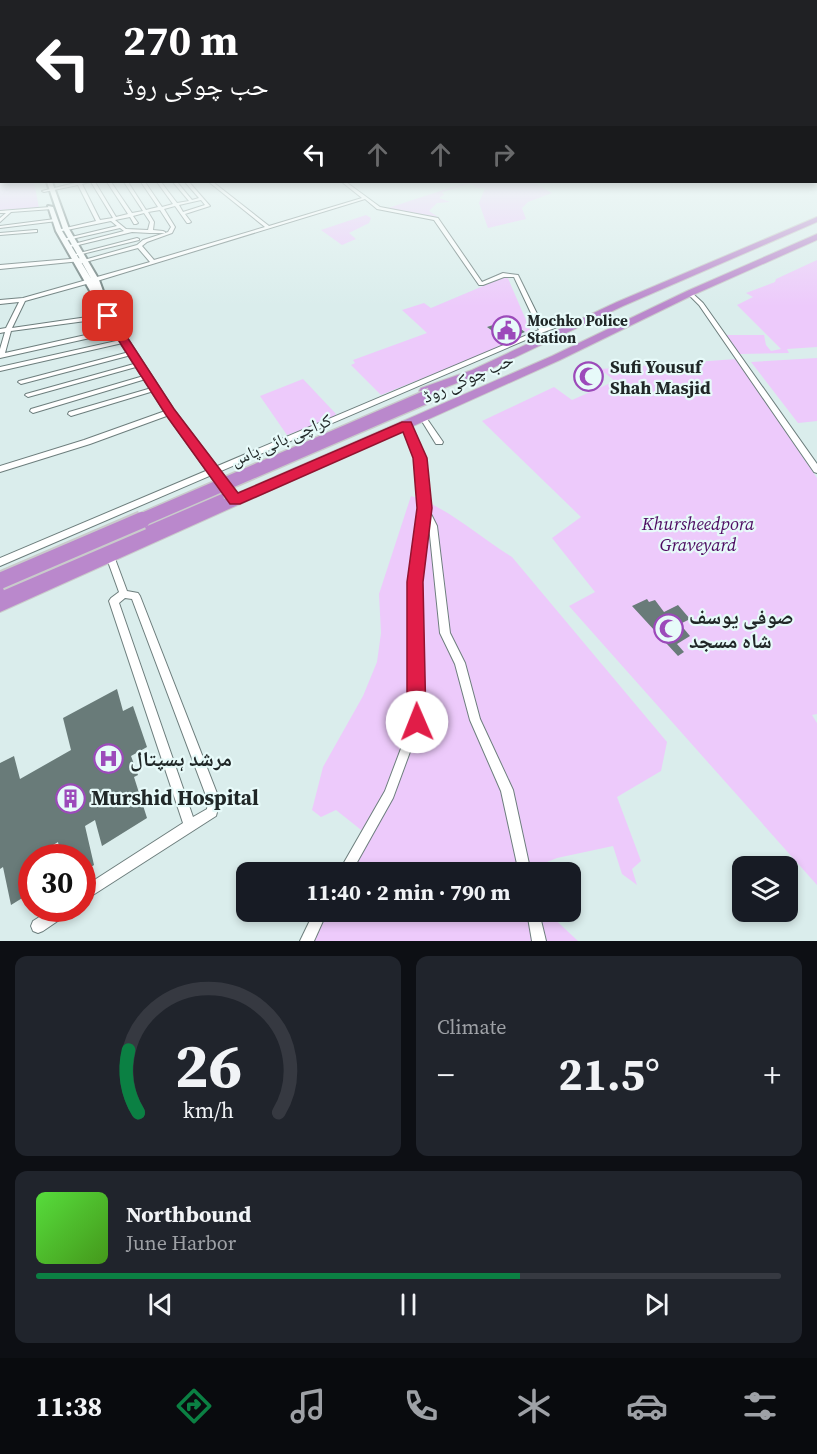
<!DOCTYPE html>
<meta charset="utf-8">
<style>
:root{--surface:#171b24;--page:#20242c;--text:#f1f3f6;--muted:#9ea1a6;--line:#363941;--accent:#0b8043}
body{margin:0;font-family:"Source Serif 4","Noto Naskh Arabic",serif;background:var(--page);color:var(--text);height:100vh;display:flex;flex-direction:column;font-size:22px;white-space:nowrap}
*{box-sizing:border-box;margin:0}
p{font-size:20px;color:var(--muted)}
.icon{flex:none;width:33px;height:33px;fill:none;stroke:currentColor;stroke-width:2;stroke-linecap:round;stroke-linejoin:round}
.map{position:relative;height:941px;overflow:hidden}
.sheet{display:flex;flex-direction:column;gap:15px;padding:15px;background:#0d0f14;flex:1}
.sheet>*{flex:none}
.hud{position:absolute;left:0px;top:0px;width:818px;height:183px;box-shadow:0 3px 9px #0003;background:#202124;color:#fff;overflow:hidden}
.controls{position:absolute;left:732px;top:856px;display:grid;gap:12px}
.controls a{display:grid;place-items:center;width:66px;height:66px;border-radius:12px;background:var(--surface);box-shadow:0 3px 9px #0003;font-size:30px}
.speed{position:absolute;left:18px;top:844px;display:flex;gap:12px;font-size:30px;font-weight:700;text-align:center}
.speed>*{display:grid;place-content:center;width:78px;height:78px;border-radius:50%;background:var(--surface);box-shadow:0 3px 9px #0003;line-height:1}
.speed .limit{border:9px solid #d22;background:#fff;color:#111}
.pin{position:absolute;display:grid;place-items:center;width:51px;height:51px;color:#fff;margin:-26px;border-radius:12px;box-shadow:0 3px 9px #0006}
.me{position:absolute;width:66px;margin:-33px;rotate:359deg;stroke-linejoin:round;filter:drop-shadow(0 0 4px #0008)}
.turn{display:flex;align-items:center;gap:21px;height:126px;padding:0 24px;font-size:27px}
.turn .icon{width:78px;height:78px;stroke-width:2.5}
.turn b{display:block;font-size:42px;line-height:51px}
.lanes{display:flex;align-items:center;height:57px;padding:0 24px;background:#0003;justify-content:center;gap:30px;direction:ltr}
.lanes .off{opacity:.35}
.big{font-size:45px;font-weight:700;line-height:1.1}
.sheet .widget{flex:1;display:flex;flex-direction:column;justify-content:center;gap:9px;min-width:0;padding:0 21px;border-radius:12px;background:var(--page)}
.sheet .dial{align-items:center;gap:0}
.dial svg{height:156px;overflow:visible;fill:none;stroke:var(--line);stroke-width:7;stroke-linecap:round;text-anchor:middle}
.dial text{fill:var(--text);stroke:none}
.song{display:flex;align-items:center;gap:18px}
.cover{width:72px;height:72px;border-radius:9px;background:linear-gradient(135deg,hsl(110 70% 55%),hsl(100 70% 35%))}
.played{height:6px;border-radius:3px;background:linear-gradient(90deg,var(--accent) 65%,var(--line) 65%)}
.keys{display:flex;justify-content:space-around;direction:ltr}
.heat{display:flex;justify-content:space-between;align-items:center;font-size:33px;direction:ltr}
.sheet .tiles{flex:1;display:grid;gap:15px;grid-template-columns:1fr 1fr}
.widget:last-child{grid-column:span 2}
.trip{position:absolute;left:236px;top:862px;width:345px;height:60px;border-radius:12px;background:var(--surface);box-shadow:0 3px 9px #0003;font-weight:700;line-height:60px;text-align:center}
.tab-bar{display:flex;height:96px;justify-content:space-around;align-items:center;background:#090b0e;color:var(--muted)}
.tab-bar .icon{width:42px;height:42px}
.tab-bar .on{color:var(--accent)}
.tab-bar b{font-size:27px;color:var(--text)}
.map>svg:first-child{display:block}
.green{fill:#edcafb}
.building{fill:#697b79}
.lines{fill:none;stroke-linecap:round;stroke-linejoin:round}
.minor-casing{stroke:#6d7e7d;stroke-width:2}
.tertiary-casing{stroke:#6d7e7d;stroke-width:4}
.trunk-casing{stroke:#c9cbcb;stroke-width:2}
.minor{fill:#fff;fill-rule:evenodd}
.tertiary{fill:#fff;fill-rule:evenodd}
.trunk{fill:#ba88cc;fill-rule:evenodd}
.trunk-bridge-far1-casing{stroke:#c9cbcb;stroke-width:16;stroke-linecap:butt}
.trunk-bridge-casing{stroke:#c9cbcb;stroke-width:20;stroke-linecap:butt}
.trunk-bridge-far1{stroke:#ba88cc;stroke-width:13}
.trunk-bridge{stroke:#ba88cc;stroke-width:16}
.route{fill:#e11d48;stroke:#92132f;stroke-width:1.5}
.labels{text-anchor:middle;stroke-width:4.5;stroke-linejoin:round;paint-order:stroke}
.far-poi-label{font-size:15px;font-weight:bold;fill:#202727;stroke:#e7faf9;text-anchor:start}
.poi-label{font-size:18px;font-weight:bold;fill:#202727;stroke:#e7faf9;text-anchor:start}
.street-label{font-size:18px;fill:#202727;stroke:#e7faf9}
.park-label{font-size:18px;font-style:italic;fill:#4d0b61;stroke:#e7faf9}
.near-poi-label{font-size:21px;font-weight:bold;fill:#202727;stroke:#e7faf9;text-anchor:start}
</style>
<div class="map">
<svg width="817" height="941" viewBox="0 0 817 941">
<rect width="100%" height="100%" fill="#daedec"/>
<g class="green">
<polygon points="0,174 2,182 34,182 39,208 0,210"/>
<polygon points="468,182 533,182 552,193 528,202 522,208 526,219 488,228 479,203 485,188 475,188 476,186 469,184 442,192 444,195 439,198 450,202 437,203 429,211 438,217 385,209"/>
<polygon points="366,215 371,218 369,223 349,233 356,239 342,245 321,230"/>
<polygon points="817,260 817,347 787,349 789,353 740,354 726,335 764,335 766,345 771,351 781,349 737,305 753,297 746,293 775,282 776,279"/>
<polygon points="507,276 531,332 525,335 526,332 508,319 487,327 508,344 381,395 351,365 355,363 353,360 427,333 402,310 424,303 431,308"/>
<polygon points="817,358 817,421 798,423 751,362"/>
<polygon points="736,359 817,478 817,714 812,715 817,723 817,885 569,606 595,592 552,538 581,517 482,421 554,387 572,400 615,381 600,369"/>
<polygon points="303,379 336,414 332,419 287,435 260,396"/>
<path d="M411 496C448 507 479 537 512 557L667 742 661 771 617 797 641 861 632 869 637 885 622 874 613 846 557 858 532 868 533 873H351L370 837 336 810 321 817 312 810 323 767 363 696 377 662 381 633 379 594Z"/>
<polygon points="329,912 547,912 578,941 313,941"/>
</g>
<g class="building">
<polygon points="508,320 525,332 505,340 487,327"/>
<polygon points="591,369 603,378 588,386 575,377"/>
<polygon points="647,599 649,602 655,600 664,612 678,605 690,619 680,624 690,636 677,644 684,652 678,656 632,606"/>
<polygon points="117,689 123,711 133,706 147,747 131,756 138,775 134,777 147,818 102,846 95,820 85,826 94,865 82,873 82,858 61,858 58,842 42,852 43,858 32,858 32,892 11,905 3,867 0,869 0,763 14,756 20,779 71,750 63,718"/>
</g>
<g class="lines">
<defs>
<g id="minor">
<path d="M79 182H90L82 184 100 220 113 218 91 182H95L116 217 128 214 107 182H111L132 213 143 211 124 182H128L146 210 158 207 141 182H145L162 207 173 204 157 182H161L177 203 189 201 173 182H177L192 200 199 198 185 182H189L210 206 185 214 191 222 189 223H187L175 206 164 209 175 227 172 233 147 242 142 246 154 260 265 227 209 182H213L269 226 362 198 342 182H346L380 207 438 218 482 282 503 273 518 275 544 328 562 321 582 320 585 322 582 324 563 325 544 332 0 566V558L539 330 514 277H504L483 285H479L434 220 377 209 365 199 97 281 25 301 12 328 108 314 111 316 108 318 11 331 5 353 117 328 120 330 117 332 0 358V349L5 332 0 333V329L6 328 19 302 0 304V300L23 298 150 262 138 248 78 264H76V262L81 261 0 269V265L82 258H84V260L137 245 143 240 168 232 171 227 160 210 148 212 154 222 153 230 163 231 165 232V233H150L132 232 66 248V246L124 231 120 228 63 241V239L117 226 111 221 57 232V230L96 221 78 185 44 192 42 191ZM201 200 205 205 183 212 179 205ZM144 213 150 222 148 230 126 229 115 220 130 217 134 224H136L138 223 133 216Z"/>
<polygon points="50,207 52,208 52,209 11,212 0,222 0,218 6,213 0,213 0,211"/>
<polygon points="55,219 57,220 57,221 0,228 0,226"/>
<polygon points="35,230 37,230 37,232 0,235 0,233"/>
<polygon points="137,238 139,239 139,240 74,256 72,255"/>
<polygon points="690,291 703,303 817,464 817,473 814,472 699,305 687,293"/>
<polygon points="125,339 127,340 127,342 0,371 0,367"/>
<polygon points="133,351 135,352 135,354 21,384 18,382 19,381"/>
<polygon points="141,362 144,364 143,365 28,397 25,395 26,394"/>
<polygon points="147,375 150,377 149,378 33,413 30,411 31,409"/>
<polygon points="155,387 157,388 158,389 157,390 71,416 68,414 69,412"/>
<polygon points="168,410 172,410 173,412 172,414 90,444 0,472 0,466 84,440"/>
<polygon points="421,416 425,416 443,442 442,444 436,444 420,418"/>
<polygon points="405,423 409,423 410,425 424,457 429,510 437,526 450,633 465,663 480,719 513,790 531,873 519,873 501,791 470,720 455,664 440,633 429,526 427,522 419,582 421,722 393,798 351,873 338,873 385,791 411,722 411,582 421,508 416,457 404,425"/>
<path d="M110 552 113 553 114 556 127 591 138 593 140 596 220 801 216 816 82 902V888L183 823 109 601 111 598 119 592 106 556 107 553ZM125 598 132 599 208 801 207 809 193 817 119 603Z"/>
<polygon points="52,909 69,909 68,914 43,931 38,933 33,931 31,926 33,921"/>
<polygon points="314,912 327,912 314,941 300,941"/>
<polygon points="527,912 539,912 546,941 532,941"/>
</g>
<polygon id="tertiary" points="47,182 52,182 69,229 99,280 112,316 173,410 239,497 241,500 239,503 231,503 167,414 104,316 98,298 93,296 56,231 48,206 53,207 62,231 92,280 63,229"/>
<g id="trunk">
<polygon points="817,217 817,222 623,306 480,374 429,394 425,395 419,391 421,388 472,370 617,302"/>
<polygon points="817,234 817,240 693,295 560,360 0,612 0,586 213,494 223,494 224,499 552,356 687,291"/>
</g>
</defs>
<use href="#minor" class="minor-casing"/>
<use href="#tertiary" class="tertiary-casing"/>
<use href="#trunk" class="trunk-casing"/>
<use href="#minor" class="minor"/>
<use href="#tertiary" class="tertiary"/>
<use href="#trunk" class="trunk"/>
<defs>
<polyline id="trunk-bridge-far1" points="139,521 431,395"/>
<polyline id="trunk-bridge" points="0,581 142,520"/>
</defs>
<use href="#trunk-bridge-far1" class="trunk-bridge-far1-casing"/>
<use href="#trunk-bridge" class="trunk-bridge-casing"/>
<use href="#trunk-bridge-far1" class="trunk-bridge-far1"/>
<use href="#trunk-bridge" class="trunk-bridge"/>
</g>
<linearGradient id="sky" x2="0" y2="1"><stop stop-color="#5db5d2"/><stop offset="0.57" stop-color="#eef7f6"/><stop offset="1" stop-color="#eef7f6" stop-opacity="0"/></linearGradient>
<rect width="817" height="306" fill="url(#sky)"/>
<polygon class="route" points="105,314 112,314 174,409 238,493 402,422 411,422 427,458 432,508 423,582 426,722 423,729 417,732 410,729 407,722 407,582 417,508 413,458 403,432 240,504 230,504 166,415 103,316"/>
<defs>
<symbol id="civic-ring" viewBox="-11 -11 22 22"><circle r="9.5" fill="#e7faf9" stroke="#9c4aba" stroke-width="1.5"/><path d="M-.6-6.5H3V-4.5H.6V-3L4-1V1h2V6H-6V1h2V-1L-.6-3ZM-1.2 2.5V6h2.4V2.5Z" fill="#9c4aba"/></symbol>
<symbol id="mosque-ring" viewBox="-11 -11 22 22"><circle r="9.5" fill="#e7faf9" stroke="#9c4aba" stroke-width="1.5"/><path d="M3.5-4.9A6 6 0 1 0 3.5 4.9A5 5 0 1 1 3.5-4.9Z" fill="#9c4aba"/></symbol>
<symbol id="hospital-ring" viewBox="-11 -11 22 22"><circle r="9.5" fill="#e7faf9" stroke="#9c4aba" stroke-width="1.5"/><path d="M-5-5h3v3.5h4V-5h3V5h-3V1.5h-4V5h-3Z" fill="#9c4aba"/></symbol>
<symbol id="building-ring" viewBox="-11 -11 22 22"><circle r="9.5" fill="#e7faf9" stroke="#9c4aba" stroke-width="1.5"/><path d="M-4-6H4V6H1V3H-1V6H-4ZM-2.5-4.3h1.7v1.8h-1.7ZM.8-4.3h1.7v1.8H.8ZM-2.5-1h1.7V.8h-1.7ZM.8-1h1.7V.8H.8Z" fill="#9c4aba"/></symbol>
</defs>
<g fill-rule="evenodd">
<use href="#civic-ring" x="490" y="314" width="33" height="33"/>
<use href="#mosque-ring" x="572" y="360" width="33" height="33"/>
<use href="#mosque-ring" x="652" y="612" width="33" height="33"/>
<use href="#hospital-ring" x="92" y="742" width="33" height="33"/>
<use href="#building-ring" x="54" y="782" width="33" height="33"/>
</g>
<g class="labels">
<g class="far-poi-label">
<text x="527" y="326">Mochko Police<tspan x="527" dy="17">Station</tspan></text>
</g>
<g class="poi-label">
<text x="610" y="373">Sufi Yousuf<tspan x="610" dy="21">Shah Masjid</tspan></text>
</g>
<g class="street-label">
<text transform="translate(468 378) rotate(-24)" y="6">حب چوکی روڈ</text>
<text transform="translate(281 440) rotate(-23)" y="6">کراچی بائی پاس</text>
</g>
<g class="park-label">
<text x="698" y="530">Khursheedpora<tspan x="698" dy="21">Graveyard</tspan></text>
</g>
<g class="near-poi-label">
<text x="689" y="624">صوفی یوسف<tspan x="689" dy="24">شاہ مسجد</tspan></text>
<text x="130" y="766">مرشد ہسپتال</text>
<text x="91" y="805">Murshid Hospital</text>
</g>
</g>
</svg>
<div class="controls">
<a><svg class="icon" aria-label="layers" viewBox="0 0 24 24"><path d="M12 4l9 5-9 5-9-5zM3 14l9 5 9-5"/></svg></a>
</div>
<div class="speed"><div class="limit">30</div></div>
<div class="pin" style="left:108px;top:316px;background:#d93025"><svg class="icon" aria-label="arrive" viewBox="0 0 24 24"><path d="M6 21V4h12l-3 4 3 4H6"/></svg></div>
<svg class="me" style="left:417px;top:722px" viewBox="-20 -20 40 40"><circle r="19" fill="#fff"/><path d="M0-13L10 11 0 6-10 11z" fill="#e11d48"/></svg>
<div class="trip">11:40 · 2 min · 790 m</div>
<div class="hud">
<div class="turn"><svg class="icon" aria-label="left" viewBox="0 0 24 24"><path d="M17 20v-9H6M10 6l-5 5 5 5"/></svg><div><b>270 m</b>حب چوکی روڈ</div></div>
<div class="lanes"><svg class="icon" aria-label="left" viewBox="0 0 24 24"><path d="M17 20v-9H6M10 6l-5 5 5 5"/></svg><svg class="icon off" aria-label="ahead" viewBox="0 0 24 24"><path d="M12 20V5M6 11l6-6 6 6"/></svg><svg class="icon off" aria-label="ahead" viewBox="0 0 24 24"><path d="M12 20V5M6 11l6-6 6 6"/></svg><svg class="icon off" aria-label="right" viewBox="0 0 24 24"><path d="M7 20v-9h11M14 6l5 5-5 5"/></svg></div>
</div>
</div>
<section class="sheet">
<div class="tiles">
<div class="widget dial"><svg viewBox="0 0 100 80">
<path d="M14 69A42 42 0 1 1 86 69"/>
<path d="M14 69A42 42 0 0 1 9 37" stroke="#0b8043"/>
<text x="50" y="56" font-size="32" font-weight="700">26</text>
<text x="50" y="72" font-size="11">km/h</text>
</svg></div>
<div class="widget"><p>Climate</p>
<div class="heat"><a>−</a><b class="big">21.5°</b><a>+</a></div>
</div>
<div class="widget">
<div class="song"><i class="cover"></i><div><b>Northbound</b><p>June Harbor</p></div></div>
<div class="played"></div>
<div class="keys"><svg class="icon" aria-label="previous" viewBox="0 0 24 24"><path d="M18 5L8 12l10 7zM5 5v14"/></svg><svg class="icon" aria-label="pause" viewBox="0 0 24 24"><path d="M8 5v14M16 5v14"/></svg><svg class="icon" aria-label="next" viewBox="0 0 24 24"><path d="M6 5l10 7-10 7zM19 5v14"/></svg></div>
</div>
</div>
</section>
<nav class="tab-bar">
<b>11:38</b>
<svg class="icon on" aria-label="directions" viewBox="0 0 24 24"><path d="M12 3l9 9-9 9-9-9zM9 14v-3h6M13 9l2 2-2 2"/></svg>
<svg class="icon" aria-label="music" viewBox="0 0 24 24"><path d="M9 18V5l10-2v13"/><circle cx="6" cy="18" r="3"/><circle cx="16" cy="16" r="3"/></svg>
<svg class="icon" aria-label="phone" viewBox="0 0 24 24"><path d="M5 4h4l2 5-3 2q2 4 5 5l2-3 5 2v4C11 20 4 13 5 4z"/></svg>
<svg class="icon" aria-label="climate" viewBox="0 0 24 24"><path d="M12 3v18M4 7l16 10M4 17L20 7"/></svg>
<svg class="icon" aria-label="car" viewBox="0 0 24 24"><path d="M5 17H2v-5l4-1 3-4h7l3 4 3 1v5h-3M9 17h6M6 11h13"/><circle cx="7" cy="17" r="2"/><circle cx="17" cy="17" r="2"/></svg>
<svg class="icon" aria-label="filters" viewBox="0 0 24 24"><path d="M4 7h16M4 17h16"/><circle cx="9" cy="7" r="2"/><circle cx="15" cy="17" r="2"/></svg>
</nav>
